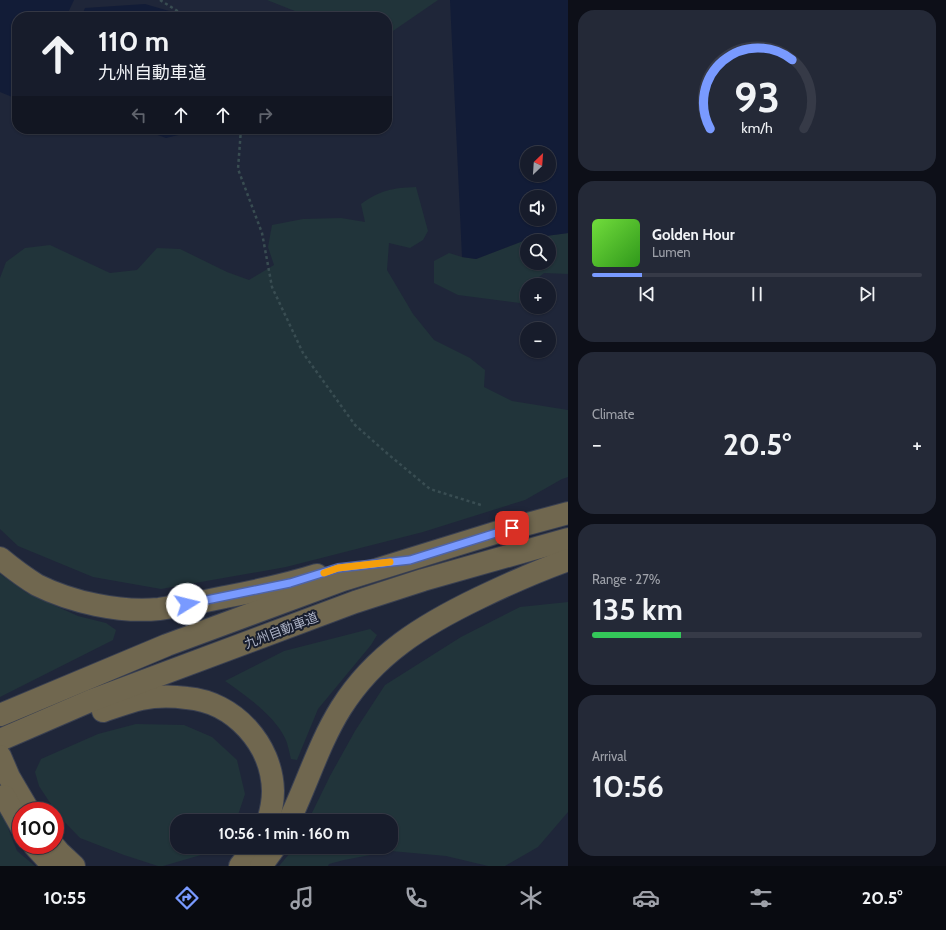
<!DOCTYPE html>
<meta charset="utf-8">
<style>
:root{--surface:#171c2b;--page:#242937;--text:#f1f3f6;--muted:#9ea1a9;--line:#363a47;--accent:#799aff}
body{margin:0;font-family:Cabin,"Noto Sans JP",sans-serif;background:var(--page);color:var(--text);height:100vh;display:flex;flex-direction:column;font-size:15px;white-space:nowrap}
*{box-sizing:border-box;margin:0}
p{font-size:13px;color:var(--muted)}
.icon{flex:none;width:22px;height:22px;fill:none;stroke:currentColor;stroke-width:2;stroke-linecap:round;stroke-linejoin:round}
.map{position:relative;flex:1;overflow:hidden}
.sheet{display:flex;flex-direction:column;gap:10px;padding:10px;background:#0d0f18;width:378px}
.sheet>*{flex:none}
.top-card{position:absolute;left:12px;top:12px;width:380px;height:122px;border-radius:16px;box-shadow:0 1px 3px #0004,0 0 0 1px var(--line);background:#171c2b;color:var(--text);overflow:hidden}
.needle{width:26px;rotate:25deg}
.fabs{position:absolute;left:520px;top:146px;display:grid;gap:8px}
.fabs a{display:grid;place-items:center;width:36px;height:36px;border-radius:50%;background:var(--surface);box-shadow:0 1px 3px #0004,0 0 0 1px var(--line);font-size:20px}
.speed{position:absolute;left:12px;top:802px;display:flex;gap:8px;font-size:20px;font-weight:700;text-align:center}
.speed>*{display:grid;place-content:center;width:52px;height:52px;border-radius:50%;background:var(--surface);box-shadow:0 1px 3px #0004,0 0 0 1px var(--line);line-height:1}
.speed .limit{border:6px solid #d22;background:#fff;color:#111}
.pin{position:absolute;display:grid;place-items:center;width:34px;height:34px;color:#fff;margin:-17px;border-radius:8px;box-shadow:0 2px 6px #0006}
.me{position:absolute;width:44px;margin:-22px;rotate:81deg;stroke-linejoin:round;filter:drop-shadow(0 0 3px #0008)}
.turn{display:flex;align-items:center;gap:14px;height:84px;padding:0 20px;font-size:18px}
.turn .icon{width:52px;height:52px;stroke-width:2.5}
.turn b{display:block;font-size:28px;line-height:34px}
.lanes{display:flex;align-items:center;height:38px;padding:0 20px;background:#0003;justify-content:center;gap:20px;direction:ltr}
.lanes .off{opacity:.35}
.big{font-size:30px;font-weight:700;line-height:1.1}
.sheet .tile{flex:1;display:flex;flex-direction:column;justify-content:center;gap:6px;min-width:0;padding:0 14px;border-radius:16px;background:var(--page)}
.sheet .dial{align-items:center;gap:0}
.dial svg{height:104px;overflow:visible;fill:none;stroke:var(--line);stroke-width:7;stroke-linecap:round;text-anchor:middle}
.dial text{fill:var(--text);stroke:none}
.song{display:flex;align-items:center;gap:12px}
.cover{width:48px;height:48px;border-radius:6px;background:linear-gradient(135deg,hsl(100 70% 55%),hsl(110 70% 35%))}
.played{height:4px;border-radius:2px;background:linear-gradient(90deg,var(--accent) 15%,var(--line) 15%)}
.keys{display:flex;justify-content:space-around;direction:ltr}
.heat{display:flex;justify-content:space-between;align-items:center;font-size:22px;direction:ltr}
.charge{height:6px;border-radius:3px;background:linear-gradient(90deg,#34c759 27%,var(--line) 0)}
.trip{position:absolute;left:170px;top:814px;width:228px;height:40px;border-radius:16px;background:var(--surface);box-shadow:0 1px 3px #0004,0 0 0 1px var(--line);font-weight:700;line-height:40px;text-align:center}
.dock{display:flex;height:64px;justify-content:space-around;align-items:center;background:#090b11;color:var(--muted)}
.dock .icon{width:28px;height:28px}
.dock .on{color:var(--accent)}
.dock b{font-size:18px;color:var(--text)}
main{display:flex;flex:1;min-height:0}
.map>svg:first-child{display:block}
.green{fill:#21343a;fill-rule:evenodd}
.water{fill:#121c37;fill-rule:evenodd}
.lines{fill:none;stroke-linecap:round;stroke-linejoin:round}
.highway-casing{stroke:#3a4051;stroke-width:24}
.path{stroke:#394d52;stroke-width:2.5;stroke-dasharray:3 3;stroke-linecap:butt}
.highway{stroke:#70674f;stroke-width:22}
.route-casing{stroke:#4f64a6;stroke-width:10}
.route{stroke:#799aff;stroke-width:7}
.slow{stroke:#f59e0b;stroke-width:7}
.labels{text-anchor:middle;stroke-width:4;stroke-linejoin:round;paint-order:stroke}
.street-label{font-size:13px;fill:#adb3c6;stroke:#181e2e}
</style>
<main>
<div class="map">
<svg width="568" height="866" viewBox="0 0 568 866">
<rect width="100%" height="100%" fill="#1f2639"/>
<g class="green">
<polygon points="267,0 438,0 390,33 387,32 387,17 310,17"/>
<path d="M416 187 428 231 423 240 410 248 389 243 387 270 413 314 434 340 470 358 485 370 484 387 512 401 568 410V477L562 479 525 500 423 532 286 567 161 589 93 577 18 546 0 529V278L6 262 25 248 50 245 110 273 137 270 157 248 180 249 227 272 249 280 274 265 268 247 272 225 303 219 341 218 365 222 361 204C381 190 392 188 416 187Z"/>
<path d="M568 233V274L544 273 529 285H527V288L520 303 458 295 434 283V261L449 253 462 257 476 259 531 238ZM527 241H549V263H527Z"/>
<polygon points="0,574 27,593 78,616 106,623 116,630 113,640 0,697"/>
<polygon points="568,602 568,812 538,847 505,866 488,866 446,856 391,851 344,860 329,864 328,866 279,866 295,847 391,847 391,821 308,821 330,776 355,731 385,685 461,637 520,607"/>
<path d="M370 629 377 635 371 645 318 709 297 760 291 759C289 752 288 744 285 738 274 715 245 695 225 681L284 651Z"/>
<polygon points="136,724 184,725 212,737 237,760 245,794 236,821 177,821 177,847 211,847 201,855 163,866 158,866 124,855 80,838 58,815 39,786 35,772 41,759 98,734"/>
<polygon points="0,807 17,851 35,866 0,866"/>
</g>
<g class="water">
<polygon points="0,0 74,0 66,17 17,17 17,99 0,92"/>
<path d="M450 0H568V233L531 238 476 259 462 257ZM527 153H549V175H527ZM527 197H549V219H527Z"/>
<polygon points="145,4 183,15 184,17 81,17 85,8"/>
<polygon points="141,129 196,129 195,131 166,138"/>
</g>
<g class="lines">
<defs>
<g id="highway">
<path d="M0 558C12 568 24 577 37 585 71 602 120 613 159 609 181 606 203 602 225 597 256 591 286 585 317 575"/>
<path d="M103 711C115 707 128 702 141 699 155 696 173 696 187 698 234 702 272 744 273 791 273 801 271 811 268 821"/>
<polyline points="0,715 167,645 343,580 498,532 568,513"/>
<polyline points="0,740 90,701 355,602 423,580 568,539"/>
<polyline points="0,756 9,777 29,811"/>
<polyline points="4,796 21,826"/>
<path d="M289 821C307 784 319 743 341 708 375 654 423 625 479 598 508 584 537 571 568 560"/>
<polyline points="34,845 53,866"/>
<polyline points="53,845 59,852 74,866"/>
<polyline points="240,866 255,847"/>
<polyline points="261,866 275,847"/>
</g>
</defs>
<use href="#highway" class="highway-casing"/>
<g class="path">
<polyline points="160,0 187,17"/>
<polyline points="241,129 238,169 262,233 272,287 303,353 355,425 389,455 430,489 481,505"/>
</g>
<use href="#highway" class="highway"/>
</g>
<g class="lines">
<defs>
<polyline id="route" points="187,604 290,583 338,568 410,560 512,528"/>
</defs>
<use href="#route" class="route-casing"/>
<use href="#route" class="route"/>
<polyline class="slow" points="324,573 338,568 390,562"/>
</g>
<g class="labels">
<g class="street-label">
<text transform="translate(281 630) rotate(-21)" y="5">九州自動車道</text>
</g>
</g>
</svg>
<div class="fabs">
<a><svg class="needle" viewBox="-14 -14 28 28"><path d="M0-13l5 13h-10z" fill="#e53935"/><path d="M0 13l5-13h-10z" fill="#9ea1a9"/></svg></a>
<a><svg class="icon" aria-label="sound" viewBox="0 0 24 24"><path d="M4 9h4l5-4v14l-5-4H4zM17 9q2 3 0 6"/></svg></a>
<a><svg class="icon" aria-label="search" viewBox="0 0 24 24"><circle cx="10" cy="10" r="6"/><path d="M15 15l6 6"/></svg></a>
<a>+</a>
<a>−</a>
</div>
<div class="speed"><div class="limit">100</div></div>
<div class="pin" style="left:512px;top:528px;background:#d93025"><svg class="icon" aria-label="arrive" viewBox="0 0 24 24"><path d="M6 21V4h12l-3 4 3 4H6"/></svg></div>
<svg class="me" style="left:187px;top:604px" viewBox="-20 -20 40 40"><circle r="19" fill="#fff"/><path d="M0-13L10 11 0 6-10 11z" fill="#799aff"/></svg>
<div class="trip">10:56 · 1 min · 160 m</div>
<div class="top-card">
<div class="turn"><svg class="icon" aria-label="ahead" viewBox="0 0 24 24"><path d="M12 20V5M6 11l6-6 6 6"/></svg><div><b>110 m</b>九州自動車道</div></div>
<div class="lanes"><svg class="icon off" aria-label="left" viewBox="0 0 24 24"><path d="M17 20v-9H6M10 6l-5 5 5 5"/></svg><svg class="icon" aria-label="ahead" viewBox="0 0 24 24"><path d="M12 20V5M6 11l6-6 6 6"/></svg><svg class="icon" aria-label="ahead" viewBox="0 0 24 24"><path d="M12 20V5M6 11l6-6 6 6"/></svg><svg class="icon off" aria-label="right" viewBox="0 0 24 24"><path d="M7 20v-9h11M14 6l5 5-5 5"/></svg></div>
</div>
</div>
<section class="sheet">
<div class="tile dial"><svg viewBox="0 0 100 80">
<path d="M14 69A42 42 0 1 1 86 69"/>
<path d="M14 69A42 42 0 0 1 77 16" stroke="#799aff"/>
<text x="50" y="56" font-size="32" font-weight="700">93</text>
<text x="50" y="72" font-size="11">km/h</text>
</svg></div>
<div class="tile">
<div class="song"><i class="cover"></i><div><b>Golden Hour</b><p>Lumen</p></div></div>
<div class="played"></div>
<div class="keys"><svg class="icon" aria-label="previous" viewBox="0 0 24 24"><path d="M18 5L8 12l10 7zM5 5v14"/></svg><svg class="icon" aria-label="pause" viewBox="0 0 24 24"><path d="M8 5v14M16 5v14"/></svg><svg class="icon" aria-label="next" viewBox="0 0 24 24"><path d="M6 5l10 7-10 7zM19 5v14"/></svg></div>
</div>
<div class="tile"><p>Climate</p>
<div class="heat"><a>−</a><b class="big">20.5°</b><a>+</a></div>
</div>
<div class="tile"><p>Range · 27%</p><b class="big">135 km</b><div class="charge"></div></div>
<div class="tile"><p>Arrival</p><b class="big">10:56</b></div>
</section>
</main>
<nav class="dock">
<b>10:55</b>
<svg class="icon on" aria-label="directions" viewBox="0 0 24 24"><path d="M12 3l9 9-9 9-9-9zM9 14v-3h6M13 9l2 2-2 2"/></svg>
<svg class="icon" aria-label="music" viewBox="0 0 24 24"><path d="M9 18V5l10-2v13"/><circle cx="6" cy="18" r="3"/><circle cx="16" cy="16" r="3"/></svg>
<svg class="icon" aria-label="phone" viewBox="0 0 24 24"><path d="M5 4h4l2 5-3 2q2 4 5 5l2-3 5 2v4C11 20 4 13 5 4z"/></svg>
<svg class="icon" aria-label="climate" viewBox="0 0 24 24"><path d="M12 3v18M4 7l16 10M4 17L20 7"/></svg>
<svg class="icon" aria-label="car" viewBox="0 0 24 24"><path d="M5 17H2v-5l4-1 3-4h7l3 4 3 1v5h-3M9 17h6M6 11h13"/><circle cx="7" cy="17" r="2"/><circle cx="17" cy="17" r="2"/></svg>
<svg class="icon" aria-label="filters" viewBox="0 0 24 24"><path d="M4 7h16M4 17h16"/><circle cx="9" cy="7" r="2"/><circle cx="15" cy="17" r="2"/></svg>
<b>20.5°</b>
</nav>
